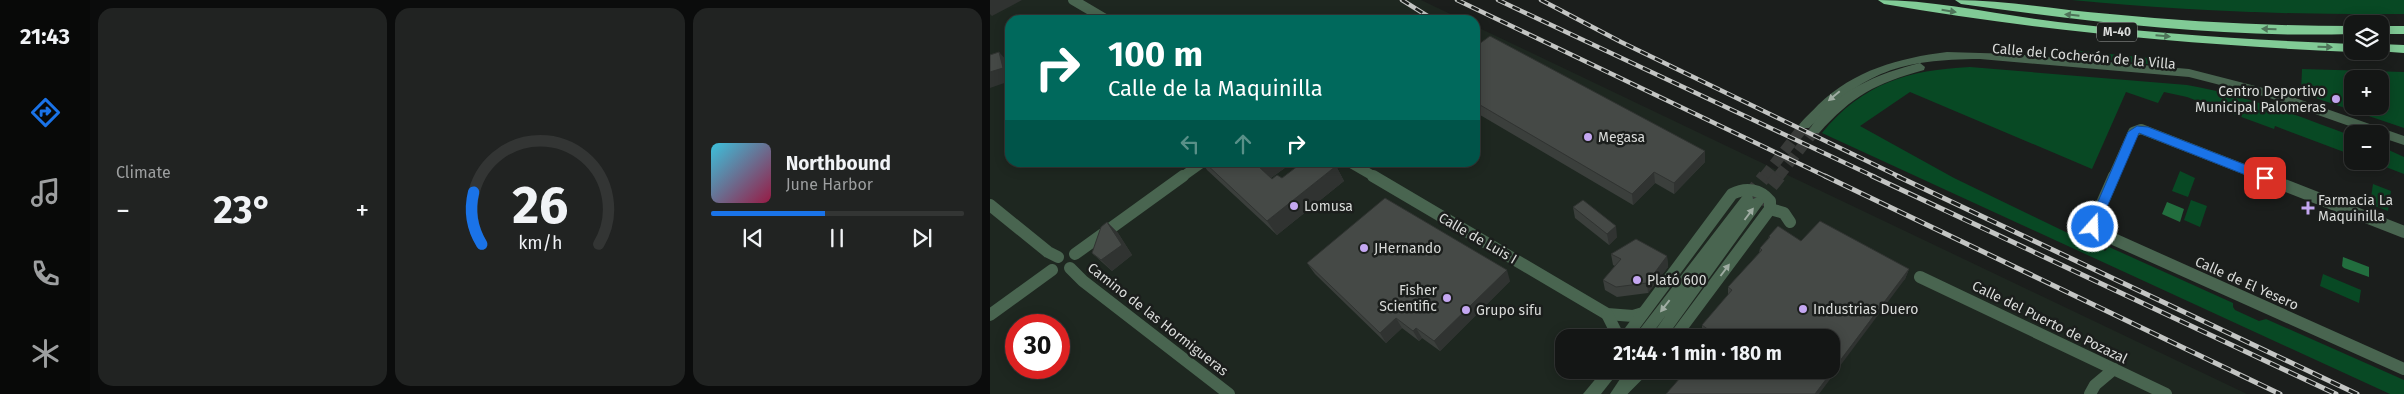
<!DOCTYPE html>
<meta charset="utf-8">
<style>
:root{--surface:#141615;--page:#212322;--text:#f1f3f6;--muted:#9d9fa0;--line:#333534;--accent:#1a73e8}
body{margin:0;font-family:"Fira Sans",sans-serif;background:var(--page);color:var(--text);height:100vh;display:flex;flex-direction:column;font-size:19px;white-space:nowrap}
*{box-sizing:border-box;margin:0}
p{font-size:16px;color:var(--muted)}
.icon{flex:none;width:28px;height:28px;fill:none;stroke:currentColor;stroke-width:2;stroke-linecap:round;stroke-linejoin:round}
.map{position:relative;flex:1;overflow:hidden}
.panel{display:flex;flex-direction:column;gap:8px;padding:8px;background:#0b0c0c;width:900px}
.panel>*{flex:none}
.guide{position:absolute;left:15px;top:15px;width:475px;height:152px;border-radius:15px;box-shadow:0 2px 12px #0003,0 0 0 1px var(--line);background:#00695c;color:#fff;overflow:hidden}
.controls{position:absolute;left:1354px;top:15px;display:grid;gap:10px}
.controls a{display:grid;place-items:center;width:45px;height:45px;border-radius:10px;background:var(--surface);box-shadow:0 2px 12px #0003,0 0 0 1px var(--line);font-size:25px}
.speed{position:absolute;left:15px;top:314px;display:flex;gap:10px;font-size:25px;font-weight:700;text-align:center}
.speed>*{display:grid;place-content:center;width:65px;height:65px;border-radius:50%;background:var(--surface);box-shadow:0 2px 12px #0003,0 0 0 1px var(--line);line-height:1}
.speed .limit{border:8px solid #d22;background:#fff;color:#111}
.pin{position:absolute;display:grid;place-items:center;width:42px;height:42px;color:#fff;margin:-21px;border-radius:10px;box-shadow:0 2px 8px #0006}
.me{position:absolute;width:55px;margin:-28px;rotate:20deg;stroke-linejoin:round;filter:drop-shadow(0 0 4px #0008)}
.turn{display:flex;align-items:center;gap:18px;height:105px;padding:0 20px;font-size:22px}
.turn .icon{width:65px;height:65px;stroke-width:2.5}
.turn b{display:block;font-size:35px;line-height:42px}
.lanes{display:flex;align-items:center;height:48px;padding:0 20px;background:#0003;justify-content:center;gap:25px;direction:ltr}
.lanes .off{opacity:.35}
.big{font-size:38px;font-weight:700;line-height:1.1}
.panel .widget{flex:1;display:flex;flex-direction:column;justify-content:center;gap:8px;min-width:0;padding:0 18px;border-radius:15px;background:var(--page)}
.panel .dial{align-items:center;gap:0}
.dial svg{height:130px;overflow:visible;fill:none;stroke:var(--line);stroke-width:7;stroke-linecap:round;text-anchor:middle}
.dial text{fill:var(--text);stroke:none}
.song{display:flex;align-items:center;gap:15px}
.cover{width:60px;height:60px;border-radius:8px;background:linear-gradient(135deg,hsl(190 70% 55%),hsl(340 70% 35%))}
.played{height:5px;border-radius:2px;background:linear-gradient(90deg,var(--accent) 45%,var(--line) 45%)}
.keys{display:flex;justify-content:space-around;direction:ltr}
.heat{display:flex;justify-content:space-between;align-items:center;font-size:28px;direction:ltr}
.panel .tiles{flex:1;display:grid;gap:8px;grid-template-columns:repeat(3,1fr)}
.trip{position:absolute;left:565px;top:329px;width:285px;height:50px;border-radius:15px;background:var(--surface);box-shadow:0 2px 12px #0003,0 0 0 1px var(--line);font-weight:700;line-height:50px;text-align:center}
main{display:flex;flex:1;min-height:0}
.menu{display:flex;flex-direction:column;width:90px;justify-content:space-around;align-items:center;background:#080908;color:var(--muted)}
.menu .icon{width:35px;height:35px}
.menu .on{color:var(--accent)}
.menu b{font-size:22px;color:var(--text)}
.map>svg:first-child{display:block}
.built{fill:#1e2720;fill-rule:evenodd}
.green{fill:#084924;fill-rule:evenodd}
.water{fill:#226e3e}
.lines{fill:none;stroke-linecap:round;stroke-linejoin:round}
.tertiary-tunnel-far1{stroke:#383a38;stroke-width:11;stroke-dasharray:11 5.5;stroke-linecap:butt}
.tertiary-tunnel{stroke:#383a38;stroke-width:14;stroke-dasharray:14 7;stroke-linecap:butt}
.minor-far1{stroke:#496550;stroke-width:10}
.minor{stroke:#496550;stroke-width:12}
.tertiary{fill:#496550;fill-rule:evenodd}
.motorway{fill:#81cb96;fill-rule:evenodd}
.rail-far1-casing{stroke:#c3c5c3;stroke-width:4.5}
.rail-casing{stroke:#c3c5c3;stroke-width:5}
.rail-far1{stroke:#1b1e1c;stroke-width:2.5;stroke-dasharray:8;stroke-linecap:butt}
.rail{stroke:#1b1e1c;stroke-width:3;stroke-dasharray:10;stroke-linecap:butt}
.wall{fill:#3b3f3c}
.shaded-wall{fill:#303331}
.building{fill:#454946;stroke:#303331}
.oneway{fill:#4e7459}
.oneway2{fill:#9faca2}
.route{fill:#1a73e8;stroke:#114b97}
.poi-dot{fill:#c4a7f1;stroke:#1b1e1c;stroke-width:2}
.labels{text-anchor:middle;stroke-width:5;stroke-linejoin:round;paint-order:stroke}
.shield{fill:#1b1e1c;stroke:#a0a2a0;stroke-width:1}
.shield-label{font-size:12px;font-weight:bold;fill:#d9dbd9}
.street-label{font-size:14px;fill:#d9dbd9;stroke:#1b1e1c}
.poi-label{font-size:14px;fill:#d9dbd9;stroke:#1b1e1c;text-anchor:start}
</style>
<main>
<nav class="menu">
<b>21:43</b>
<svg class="icon on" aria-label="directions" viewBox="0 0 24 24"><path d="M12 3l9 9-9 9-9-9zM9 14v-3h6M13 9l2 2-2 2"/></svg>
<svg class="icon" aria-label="music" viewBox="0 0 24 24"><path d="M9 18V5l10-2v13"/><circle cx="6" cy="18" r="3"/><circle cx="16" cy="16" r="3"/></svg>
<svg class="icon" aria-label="phone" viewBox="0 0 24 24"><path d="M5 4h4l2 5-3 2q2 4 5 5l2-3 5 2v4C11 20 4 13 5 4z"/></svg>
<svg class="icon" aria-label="climate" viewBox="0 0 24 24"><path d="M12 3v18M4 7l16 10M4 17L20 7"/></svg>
</nav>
<section class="panel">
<div class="tiles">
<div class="widget"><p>Climate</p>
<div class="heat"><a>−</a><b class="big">23°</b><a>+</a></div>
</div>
<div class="widget dial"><svg viewBox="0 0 100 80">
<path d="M14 69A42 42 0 1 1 86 69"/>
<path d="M14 69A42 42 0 0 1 9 37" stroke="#1a73e8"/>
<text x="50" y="56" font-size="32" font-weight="700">26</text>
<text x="50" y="72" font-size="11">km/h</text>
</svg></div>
<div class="widget">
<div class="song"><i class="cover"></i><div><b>Northbound</b><p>June Harbor</p></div></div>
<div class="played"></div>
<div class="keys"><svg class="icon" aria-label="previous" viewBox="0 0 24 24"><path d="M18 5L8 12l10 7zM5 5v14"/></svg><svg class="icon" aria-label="pause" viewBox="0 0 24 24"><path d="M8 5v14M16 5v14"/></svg><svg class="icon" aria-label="next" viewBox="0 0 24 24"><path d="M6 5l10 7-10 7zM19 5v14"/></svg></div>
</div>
</div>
</section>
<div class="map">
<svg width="1414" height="394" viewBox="0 0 1414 394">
<rect width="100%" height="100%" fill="#1b1e1c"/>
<path class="built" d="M0 0H431L473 20H20V162H485V26L1257 394H0ZM26 325H69V368H26ZM574 338H841V370H574Z"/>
<g class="green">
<path d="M1082 0H1414V14C1303 15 1193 11 1082 0Z"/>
<polygon points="1082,50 1158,58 1168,65 1067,55"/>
<path d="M980 67 1197 85C1255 95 1308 116 1362 136V155L1285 126 1284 129 1197 97 1174 92 1168 103 1136 92 1102 169 920 92 870 126 964 178 1115 251 1119 247 1243 303V307L1245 310 1269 321 1276 319 1414 380V394H1400L832 133C873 83 918 70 980 67Z"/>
<path d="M1312 69 1414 72V128L1311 93ZM1362 79H1390V106H1362Z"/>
<polygon points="1390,146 1414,157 1414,174 1380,161 1390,161"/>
<polygon points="1190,171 1205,178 1198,197 1182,191"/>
<polygon points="1383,184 1401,191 1398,211 1380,204"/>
<polygon points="1201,200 1217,206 1210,227 1194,220"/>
<polygon points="1333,274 1371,290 1369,303 1330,286"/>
</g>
<g class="water">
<polygon points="1177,202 1194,209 1190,222 1172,214"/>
<polygon points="1353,257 1379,267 1379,277 1354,268 1352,266"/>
</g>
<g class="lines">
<g class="tertiary-tunnel-far1">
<polyline points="774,177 815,125"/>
<polyline points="788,177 825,130"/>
</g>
<g class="tertiary-tunnel">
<polyline points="758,197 775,176"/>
<polyline points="768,202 789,176"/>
</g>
<g class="minor-far1">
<polyline points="83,0 117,20"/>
<polyline points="359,162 385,177"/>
<polyline points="192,177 213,162"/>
<polyline points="1123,177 1143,132 1151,129 1274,177"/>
</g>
<g class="minor">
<polyline points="383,176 617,314 643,316 653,313"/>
<polyline points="1124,176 1103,224 1110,233 1414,369"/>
<polyline points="1271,176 1414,232"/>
<polyline points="0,205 58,252 68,257"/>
<polyline points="780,209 794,213 800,222"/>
<polyline points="85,254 193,176"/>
<polyline points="80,268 93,281 239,394"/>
<polyline points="930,277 1176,394"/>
<polyline points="617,314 629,338"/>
<polyline points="0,315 62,270"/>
<path d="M635 338 742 194C756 187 770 189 780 201V209L684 338"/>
<polyline points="629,394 653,370"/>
<polyline points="1100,394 1105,385 1124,369"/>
</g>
<g class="tertiary">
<path d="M957 52 1023 54 1199 69 1285 91 1414 136V145L1390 137V134H1382L1277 97 1199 77 990 59C910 60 876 70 819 128H811L809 125C814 118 822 112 828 105 864 70 909 58 957 52Z"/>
<path d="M930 63 935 67 934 70C886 83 862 96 829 133H821L819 130C842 92 889 73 930 63Z"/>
<polygon points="758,192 762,194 763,199 768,197 772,199 774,202 772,205 676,338 660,338 676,315 659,338 643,338 754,194"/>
<polygon points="613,370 630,370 611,394 593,394"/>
<polygon points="636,370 651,370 637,394 620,394"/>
</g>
<g class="motorway">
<path d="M888 0C946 0 1009 15 1068 22 1166 34 1264 40 1362 44V51H1365L1362 52C1205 45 1049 31 894 4Z"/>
<path d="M965 0C1017 0 1068 10 1120 14 1200 22 1281 26 1362 26V34C1232 38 1100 22 971 4Z"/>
<rect x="1390" y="26" width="24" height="8"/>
<polygon points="1390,44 1414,45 1414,53 1387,51 1390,51"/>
</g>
<defs>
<g id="rail-far1">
<polyline points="412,0 444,20"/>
<polyline points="467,0 837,177"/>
<polyline points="508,0 885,177"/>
<polyline points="551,0 631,42 910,177"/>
</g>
<g id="rail">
<polyline points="835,176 1290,394"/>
<polyline points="882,176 1346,394"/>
<polyline points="907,176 1367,394"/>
</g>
</defs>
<use href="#rail-far1" class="rail-far1-casing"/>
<use href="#rail" class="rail-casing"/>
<use href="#rail-far1" class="rail-far1"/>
<use href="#rail" class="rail"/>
</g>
<g class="wall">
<polygon points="485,47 715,162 684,194 665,183 643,205 485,112"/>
<polygon points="212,162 303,162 281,178 282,179 292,178 346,166 354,181 287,235 217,170"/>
<polygon points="583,207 627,237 619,245 585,218"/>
<polygon points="117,222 128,233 142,255 122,271 113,263 102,253"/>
<polygon points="779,236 811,241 919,269 915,279 841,338 716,338 712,335 712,325 738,295 738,287 769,253 770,248 778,239"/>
<polygon points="621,254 677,256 678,267 658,293 627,297 615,290 613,280 625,266 623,265"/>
<polygon points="317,263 520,281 450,351 432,338 429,341 412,328 396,343 325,274"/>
</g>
<g class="shaded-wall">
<polygon points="0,0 32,0 2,16 0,14"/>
<polygon points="9,52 19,63 20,81 0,88 0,72"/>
<polygon points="715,151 715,162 684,194 684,183"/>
<polygon points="273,162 303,162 278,180 268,166"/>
<polygon points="346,166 354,181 287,235 277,221"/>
<polygon points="664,172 665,183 643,205 642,194"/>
<polygon points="117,222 128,233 142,255 122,271 111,260"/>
<polygon points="626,226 627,237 619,245 617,234"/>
<polygon points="677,256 678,267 658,293 657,283"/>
<polygon points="919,269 915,279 829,394 825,394"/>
<polygon points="517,270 520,281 450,351 444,341"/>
<polygon points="406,318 412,328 396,343 390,333"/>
<polygon points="426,328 432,338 429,341 423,331"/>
</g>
<g class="building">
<polygon points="500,36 715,151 684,183 664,172 642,194 485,102 485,47"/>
<polygon points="9,52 13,68 0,72 0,55"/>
<polygon points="214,162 273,162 268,166 282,179 287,175 292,178 313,162 341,162 346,166 277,221"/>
<polygon points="395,198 517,270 444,341 426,328 423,331 406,318 390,333 317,263"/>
<polygon points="593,200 626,226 617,234 583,207"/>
<polygon points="830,221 919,269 825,394 676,394 697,370 841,370 841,338 726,338 727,336 712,325 742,290 738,287 772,250 770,248 780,237 779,236 788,226 811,241"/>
<polygon points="117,222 132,245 111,260 102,253 111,227"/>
<polygon points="646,239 677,256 657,283 626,287 613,280 631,259 621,254"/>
</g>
<defs><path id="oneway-solid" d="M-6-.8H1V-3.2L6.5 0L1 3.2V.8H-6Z" transform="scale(1.25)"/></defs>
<g class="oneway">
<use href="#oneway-solid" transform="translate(959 11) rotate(9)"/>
<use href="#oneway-solid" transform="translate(1082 15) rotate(-174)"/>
<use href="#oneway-solid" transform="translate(1279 29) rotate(-178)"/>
<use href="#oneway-solid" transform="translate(1173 36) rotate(5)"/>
<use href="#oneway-solid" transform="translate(1335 47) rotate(2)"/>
</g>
<g class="oneway2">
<use href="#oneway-solid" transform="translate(844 96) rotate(140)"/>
<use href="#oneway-solid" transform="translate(759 214) rotate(-53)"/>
<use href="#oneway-solid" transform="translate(735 270) rotate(-53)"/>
<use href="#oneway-solid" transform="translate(675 306) rotate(128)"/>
</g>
<polygon class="route" points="1147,126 1158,127 1279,174 1281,178 1275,182 1271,181 1149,133 1107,230 1099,230 1097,227 1138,132"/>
<g class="poi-dot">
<circle cx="1346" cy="99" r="5"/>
<circle cx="598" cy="137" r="5"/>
<circle cx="304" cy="206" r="5"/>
<path d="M1315.5 200.5h5v5h5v5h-5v5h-5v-5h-5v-5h5z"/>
<circle cx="374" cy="248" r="5"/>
<circle cx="647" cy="280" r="5"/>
<circle cx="457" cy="298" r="5"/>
<circle cx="813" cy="309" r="5"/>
<circle cx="476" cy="310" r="5"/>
</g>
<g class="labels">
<rect class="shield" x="1107" y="22.5" width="40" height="19" rx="4"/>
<g class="shield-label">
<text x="1127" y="36">M-40</text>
</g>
<g class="street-label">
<text transform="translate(1094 56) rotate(5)" y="5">Calle del Cocherón de la Villa</text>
<text transform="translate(488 238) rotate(30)" y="5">Calle de Luis I</text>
<text transform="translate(1257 283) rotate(24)" y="5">Calle de El Yesero</text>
<text transform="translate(168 319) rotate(38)" y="5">Camino de las Hormigueras</text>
<text transform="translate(1060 322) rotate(26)" y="5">Calle del Puerto de Pozazal</text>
</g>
<g class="poi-label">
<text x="1336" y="96" text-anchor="end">Centro Deportivo<tspan x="1336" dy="16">Municipal Palomeras</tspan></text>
<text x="608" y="142">Megasa</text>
<text x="1328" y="205">Farmacia La<tspan x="1328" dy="16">Maquinilla</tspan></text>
<text x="314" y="211">Lomusa</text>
<text x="384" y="253">JHernando</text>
<text x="657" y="285">Plató 600</text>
<text x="447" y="295" text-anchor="end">Fisher<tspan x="447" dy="16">Scientific</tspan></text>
<text x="823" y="314">Industrias Duero</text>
<text x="486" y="315">Grupo sifu</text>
</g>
</g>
</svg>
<div class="controls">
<a><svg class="icon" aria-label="layers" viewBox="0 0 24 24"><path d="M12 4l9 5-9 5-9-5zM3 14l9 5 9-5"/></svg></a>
<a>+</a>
<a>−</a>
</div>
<div class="speed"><div class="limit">30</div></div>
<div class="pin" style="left:1275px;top:178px;background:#d93025"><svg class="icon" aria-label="arrive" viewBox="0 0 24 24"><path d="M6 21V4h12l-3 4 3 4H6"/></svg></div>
<svg class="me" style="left:1103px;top:227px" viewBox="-20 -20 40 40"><circle r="17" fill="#1a73e8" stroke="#fff" stroke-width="3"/><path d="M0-11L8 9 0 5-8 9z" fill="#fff"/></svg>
<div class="trip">21:44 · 1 min · 180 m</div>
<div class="guide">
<div class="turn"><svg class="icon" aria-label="right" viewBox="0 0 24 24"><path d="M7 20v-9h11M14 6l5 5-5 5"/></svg><div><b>100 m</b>Calle de la Maquinilla</div></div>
<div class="lanes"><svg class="icon off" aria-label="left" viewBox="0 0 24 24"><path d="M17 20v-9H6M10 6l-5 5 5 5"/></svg><svg class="icon off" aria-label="ahead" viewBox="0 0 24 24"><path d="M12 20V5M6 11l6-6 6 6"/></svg><svg class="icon" aria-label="right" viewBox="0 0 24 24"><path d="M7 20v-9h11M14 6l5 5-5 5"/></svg></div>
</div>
</div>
</main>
